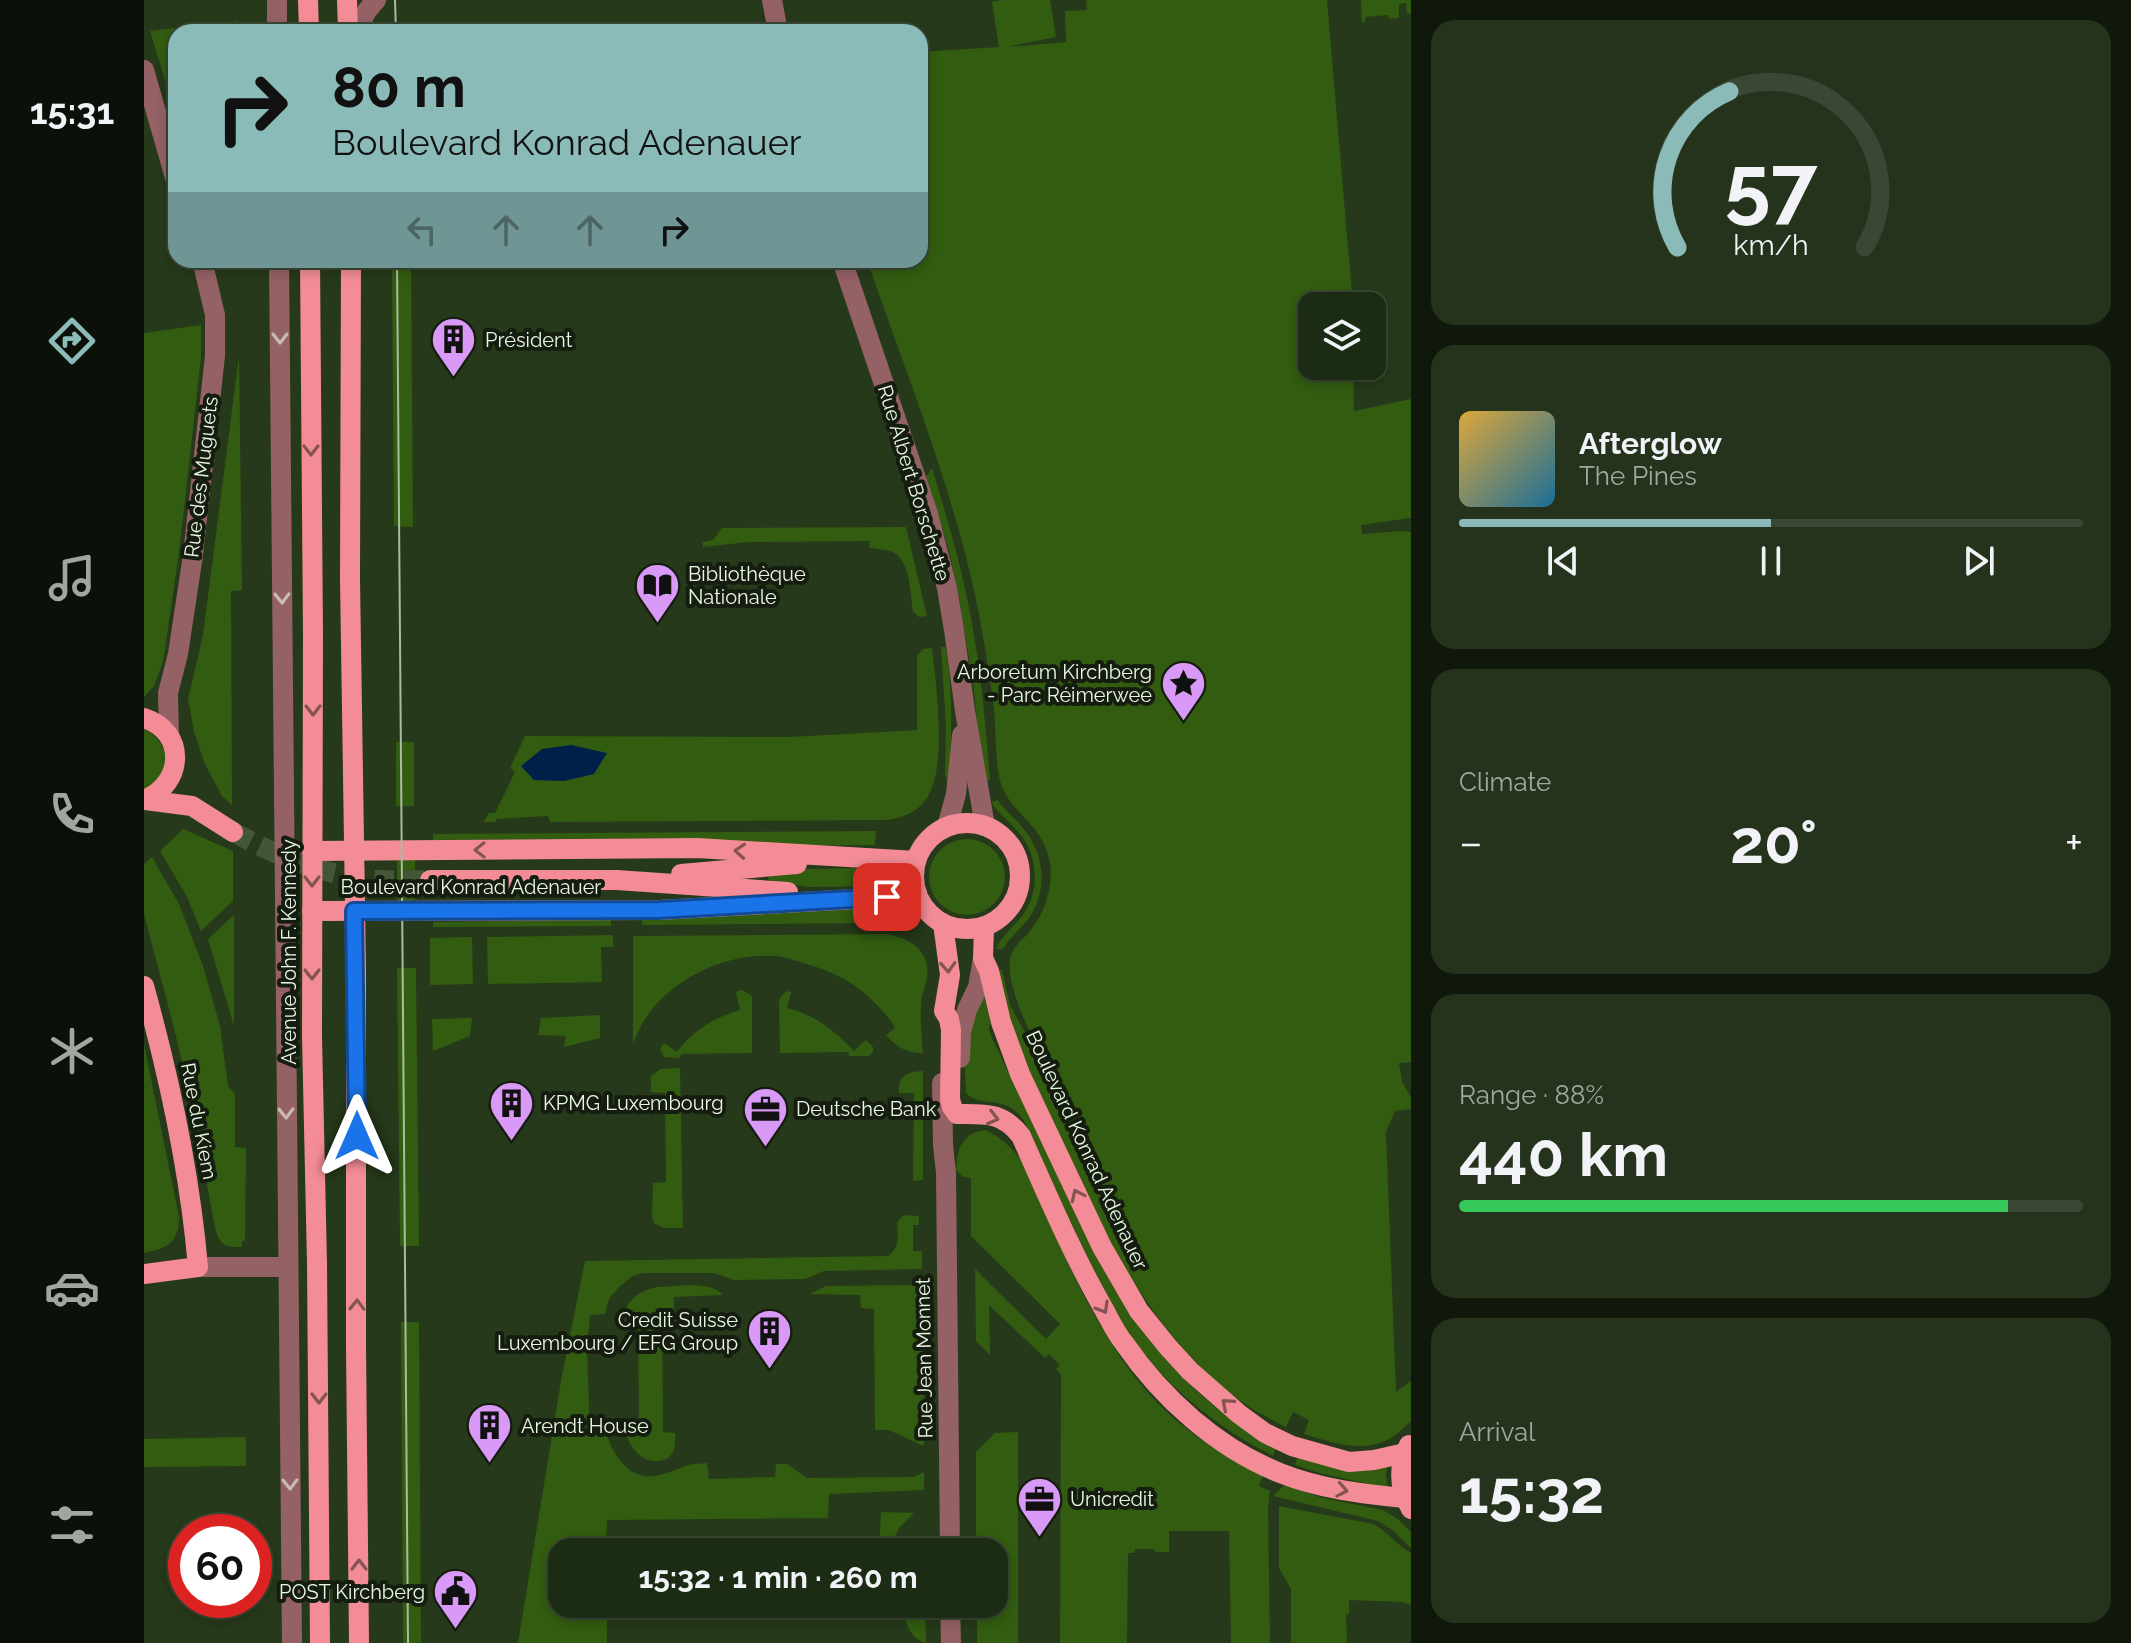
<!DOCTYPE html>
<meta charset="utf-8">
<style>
:root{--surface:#1c2b14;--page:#25331d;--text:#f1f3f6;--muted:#a0a7a0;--line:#3a4734;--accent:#8bbbb9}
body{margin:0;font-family:Raleway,sans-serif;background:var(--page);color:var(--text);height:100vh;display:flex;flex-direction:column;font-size:30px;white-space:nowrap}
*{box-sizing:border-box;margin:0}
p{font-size:26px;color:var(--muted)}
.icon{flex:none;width:44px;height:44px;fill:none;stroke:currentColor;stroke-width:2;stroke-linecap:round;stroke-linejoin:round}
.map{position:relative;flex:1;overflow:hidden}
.details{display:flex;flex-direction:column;gap:20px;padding:20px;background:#0f180b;width:720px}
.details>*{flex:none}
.guide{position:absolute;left:24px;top:24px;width:760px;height:244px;border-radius:24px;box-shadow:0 4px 12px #0003,0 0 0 2px var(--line);background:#8bbbb9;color:#111;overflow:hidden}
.buttons{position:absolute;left:1154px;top:292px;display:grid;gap:16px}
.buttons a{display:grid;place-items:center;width:88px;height:88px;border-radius:16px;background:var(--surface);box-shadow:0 4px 12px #0003,0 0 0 2px var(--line);font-size:40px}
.speed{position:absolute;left:24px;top:1514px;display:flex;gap:16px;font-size:40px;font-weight:700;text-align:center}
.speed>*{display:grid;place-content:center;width:104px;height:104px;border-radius:50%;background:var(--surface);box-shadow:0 4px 12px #0003,0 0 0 2px var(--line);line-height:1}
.speed .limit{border:12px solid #d22;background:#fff;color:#111}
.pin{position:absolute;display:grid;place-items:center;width:68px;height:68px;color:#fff;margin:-34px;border-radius:16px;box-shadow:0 4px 12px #0006}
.me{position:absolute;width:88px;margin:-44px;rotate:0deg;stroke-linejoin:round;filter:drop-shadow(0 0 6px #0008)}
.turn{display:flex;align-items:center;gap:28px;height:168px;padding:0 32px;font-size:36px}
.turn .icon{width:104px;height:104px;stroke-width:2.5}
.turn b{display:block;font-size:56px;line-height:68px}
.lanes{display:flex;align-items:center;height:76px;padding:0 32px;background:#0003;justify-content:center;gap:40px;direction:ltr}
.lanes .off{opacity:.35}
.big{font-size:60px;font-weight:700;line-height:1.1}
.details .widget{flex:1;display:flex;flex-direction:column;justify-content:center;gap:12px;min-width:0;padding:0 28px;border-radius:24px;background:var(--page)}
.details .dial{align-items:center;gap:0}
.dial svg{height:208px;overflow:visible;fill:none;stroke:var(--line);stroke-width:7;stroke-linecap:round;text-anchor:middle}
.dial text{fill:var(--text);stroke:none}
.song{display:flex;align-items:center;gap:24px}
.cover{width:96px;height:96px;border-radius:12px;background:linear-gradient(135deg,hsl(40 70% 55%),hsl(200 70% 35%))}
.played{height:8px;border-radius:4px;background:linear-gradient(90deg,var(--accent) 50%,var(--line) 50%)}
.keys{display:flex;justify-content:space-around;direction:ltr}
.heat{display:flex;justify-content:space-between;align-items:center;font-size:44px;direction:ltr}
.charge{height:12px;border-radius:6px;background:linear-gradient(90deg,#34c759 88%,var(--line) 0)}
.trip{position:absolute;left:404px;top:1538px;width:460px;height:80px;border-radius:24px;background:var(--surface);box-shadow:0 4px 12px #0003,0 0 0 2px var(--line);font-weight:700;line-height:80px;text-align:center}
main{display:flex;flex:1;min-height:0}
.tab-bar{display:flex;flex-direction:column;width:144px;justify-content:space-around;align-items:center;background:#0b1108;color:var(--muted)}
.tab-bar .icon{width:56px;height:56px}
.tab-bar .active{color:var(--accent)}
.tab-bar b{font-size:36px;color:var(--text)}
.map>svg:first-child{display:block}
.green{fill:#325c10}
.water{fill:#00204a}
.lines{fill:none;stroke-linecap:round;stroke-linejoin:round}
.major-tunnel{stroke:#435638;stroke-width:20;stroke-dasharray:20 10;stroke-linecap:butt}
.minor{stroke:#946165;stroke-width:20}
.major{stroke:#f38c96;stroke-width:20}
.tram{stroke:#abbaa2;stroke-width:2}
.oneway{stroke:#c8bbb1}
.oneway2{stroke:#845453}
.route-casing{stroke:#114b97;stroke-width:20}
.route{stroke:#1a73e8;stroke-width:14}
.labels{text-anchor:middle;stroke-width:8;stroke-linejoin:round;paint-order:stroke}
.poi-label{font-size:20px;fill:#eaf7e3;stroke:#151d10;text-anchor:start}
.street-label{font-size:20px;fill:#eaf7e3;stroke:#151d10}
</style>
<main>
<nav class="tab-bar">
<b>15:31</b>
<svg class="icon active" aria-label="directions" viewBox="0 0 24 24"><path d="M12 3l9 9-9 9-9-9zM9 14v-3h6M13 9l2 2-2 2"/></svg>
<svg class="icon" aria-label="music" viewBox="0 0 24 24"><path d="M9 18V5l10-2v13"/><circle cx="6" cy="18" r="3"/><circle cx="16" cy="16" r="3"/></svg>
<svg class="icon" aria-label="phone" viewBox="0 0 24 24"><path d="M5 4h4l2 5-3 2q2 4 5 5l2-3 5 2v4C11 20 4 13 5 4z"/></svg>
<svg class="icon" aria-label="climate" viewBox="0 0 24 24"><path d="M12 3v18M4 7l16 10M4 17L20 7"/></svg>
<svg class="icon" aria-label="car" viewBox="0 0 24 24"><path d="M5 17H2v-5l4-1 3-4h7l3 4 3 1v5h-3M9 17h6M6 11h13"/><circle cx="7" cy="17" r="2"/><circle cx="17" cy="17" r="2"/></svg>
<svg class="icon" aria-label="filters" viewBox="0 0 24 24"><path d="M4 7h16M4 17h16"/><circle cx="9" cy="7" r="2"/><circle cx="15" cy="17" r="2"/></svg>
</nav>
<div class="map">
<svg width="1267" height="1643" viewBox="0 0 1267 1643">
<rect width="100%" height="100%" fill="#26391a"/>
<g class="green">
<path d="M857 0H906L912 37 862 47 922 42 921 11 943 10 942 0H1183L1209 306H1168V366H1209L1210 411 1267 399V518L1217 525 1218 534 1259 531 1267 532V1062L1255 1063 1258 1082 1267 1097V1109L1251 1111 1242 1132 1252 1392 1267 1381V1421C1261 1426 1254 1434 1247 1438 1219 1454 1189 1443 1160 1434L1165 1420 1149 1412 1142 1427C1129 1420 1116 1414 1104 1406 1009 1341 961 1236 915 1134 899 1098 879 1061 865 1023 859 1006 855 988 851 970H858L866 1005 924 1112C911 1075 856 992 867 955 870 945 880 939 886 931 901 913 909 887 906 863 899 821 861 812 855 776 851 754 852 731 850 709 845 671 839 632 831 595 806 480 761 371 723 260H776V52L855 47 848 2Z"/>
<polygon points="1217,0 1267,0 1267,14 1263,14 1262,3 1255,4 1255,18 1245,19 1244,15 1221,17 1221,22 1218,22"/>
<polygon points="94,21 94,32 32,32 32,116 6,31"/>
<polygon points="248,260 267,260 269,527 250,526"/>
<polygon points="57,325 57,358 35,553 19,662 10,686 0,697 0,333"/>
<polygon points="95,356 98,590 87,591 88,805 78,796 61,764 50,732 44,699 59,635"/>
<path d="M788 468C801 511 814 554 823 598 836 658 841 719 846 780L839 783 829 682 814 592 804 547 782 477Z"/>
<path d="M762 527 783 616 775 617 769 612C766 593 767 558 746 551 740 549 731 549 725 548L726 541 605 542 559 547V542L569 540 578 528Z"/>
<path d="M797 647H801L803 655C809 698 808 739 804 781L801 775 802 726Z"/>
<path d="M788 648C792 685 805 773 780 802 770 814 757 818 742 820L406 822 404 816 353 819 351 822H340L345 813H351L371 772 366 768 381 736 646 737 773 730V656L779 649Z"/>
<path d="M0 729C19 739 30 759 16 779 13 783 5 787 0 791Z"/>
<rect x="252" y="742" width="18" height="64"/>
<path d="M854 800C861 811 871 818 879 828 900 853 904 887 887 915 879 928 866 936 859 949H852C858 934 873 925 882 910 896 887 893 855 876 834 867 823 855 814 847 802Z"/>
<polygon points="39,829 89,851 89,901 57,931 43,897 16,851"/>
<polygon points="732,831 731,845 605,846 532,838 289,840 289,834"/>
<circle cx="823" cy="877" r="38"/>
<path d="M8 857 35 904 59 966 76 1026 84 1086 91 1094V1147L102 1148 101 1241H98V1247C81 1247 76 1246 71 1228L50 1114 31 1032 0 914V864Z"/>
<polygon points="253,860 271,860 271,900 253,901"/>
<polygon points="732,868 732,886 667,887 627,882 624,878 625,876 656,869"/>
<polygon points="614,909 731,909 731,923 498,925 498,919"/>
<polygon points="90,915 90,1026 64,939"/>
<polygon points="467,919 467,926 289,927 289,922"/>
<path d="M742 934C765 938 787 950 783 978 782 985 779 990 778 997 775 1015 778 1035 779 1053 762 1053 753 1047 742 1035L751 1028C747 1019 739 1012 732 1004 711 982 688 971 659 963 649 960 639 956 629 956 572 953 506 989 489 1045V936Z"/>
<polygon points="469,935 469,947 457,947 458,982 344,984 343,937"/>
<polygon points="328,937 329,984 286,985 286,938"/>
<polygon points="253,968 272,968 275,1246 256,1246"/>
<path d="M839 989 849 1015 845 1029 848 1038C869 1082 890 1126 911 1171 949 1252 989 1335 1057 1395 1080 1416 1105 1432 1132 1447L1129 1456C1074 1428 1025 1389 989 1339 974 1317 962 1293 950 1269 925 1220 903 1169 879 1119 859 1093 836 1109 822 1093L820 1055Z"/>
<path d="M598 990 608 996V1053L537 1054 536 1058 520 1057 516 1049 520 1043 533 1052C549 1030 570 1018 596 1010L592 992Z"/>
<path d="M643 991 647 992 643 1008C671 1015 690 1030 710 1051L722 1040 729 1047V1052L725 1056H705L704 1052 636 1053 635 1001 637 996Z"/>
<polygon points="456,1015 456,1038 420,1047 422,1036 394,1035 397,1018"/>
<polygon points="328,1018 326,1036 289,1051 288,1019"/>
<path d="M0 1044 35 1217C35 1243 23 1248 0 1253Z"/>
<polygon points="536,1068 539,1228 520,1228 510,1223 508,1216 509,1183 522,1182 521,1093 507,1092 507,1076 517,1069"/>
<path d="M779 1071V1180L769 1181 770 1093H755C754 1075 763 1072 779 1071Z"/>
<path d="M841 1130C857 1137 867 1147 878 1161 917 1246 955 1350 1026 1415 1054 1440 1086 1459 1119 1475L1115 1486 1126 1491 1124 1508 1126 1643H1087L1085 1531H1025V1552H1011L1010 1549H991L990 1553H984L983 1643H916L917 1374 912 1369 916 1365 905 1354 901 1358 845 1305 846 1355 832 1341 831 1269 902 1339 916 1324 827 1236V1178L819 1177 812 1170C813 1149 818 1133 841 1130Z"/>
<path d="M760 1215 775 1216V1225H769V1251H778V1269L680 1271 661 1279 590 1280 570 1273H499L489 1276 476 1286 465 1299 461 1314 446 1315 443 1348 446 1435 462 1433C467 1447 472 1457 482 1467 502 1485 523 1473 544 1465 550 1463 557 1464 563 1463L565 1479 631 1477 632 1464H643L663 1478 769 1477 780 1472V1490L685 1494 684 1518 463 1520 462 1552H418V1615L463 1614V1643H374L417 1381 441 1261 744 1256C756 1249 754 1234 753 1222Z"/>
<polygon points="779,1285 780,1445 777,1445 745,1430 731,1430 730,1309 717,1308 716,1295 666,1294 682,1286"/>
<path d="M514 1287C533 1287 566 1280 579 1295L530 1297V1310L518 1311 519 1432 531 1433C531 1439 532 1446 529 1452 527 1456 524 1459 519 1460 500 1466 486 1448 481 1432L495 1431 494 1315H480C485 1297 496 1291 514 1287Z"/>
<polygon points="257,1322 275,1322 277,1643 259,1643"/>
<polygon points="874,1432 874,1643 833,1643 833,1604 850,1604 850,1552 832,1552 832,1452 851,1433"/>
<polygon points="102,1437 102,1466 0,1467 0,1439"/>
<polygon points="1154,1455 1244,1462 1242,1475 1244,1488 1179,1474 1151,1465"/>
<polygon points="1140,1485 1179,1498 1239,1510 1255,1520 1267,1532 1267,1548 1247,1529 1234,1521 1129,1496"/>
<path d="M1135 1506 1229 1524C1244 1531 1252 1545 1267 1553V1605L1258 1602 1205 1600V1614H1202L1203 1643H1147V1589L1135 1568Z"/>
<polygon points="737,1512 770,1513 755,1528 744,1552 735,1552"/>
<path d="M759 1604H781L782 1643C765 1639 760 1620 759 1604Z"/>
</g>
<polygon class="water" points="427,745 463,753 450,774 420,781 390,780 377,766 398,749"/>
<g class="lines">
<path class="major-tunnel" d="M89 832C136 857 182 877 236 880 253 881 270 880 286 880"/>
<g class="minor">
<polyline points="133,0 133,32"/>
<polyline points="628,0 634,32"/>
<path d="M217 32C216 18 223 10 232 0"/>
<polyline points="0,70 32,181"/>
<polyline points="135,260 148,1643"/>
<polyline points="698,260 784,514 803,588 810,630 821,711 841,826"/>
<polyline points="25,736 24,693 34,654 49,555 71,356 71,315 58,260"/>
<polyline points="803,827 812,794 818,735"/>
<polyline points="816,1058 817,1032 823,1010 834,987 839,958"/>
<polyline points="798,1083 799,1145 802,1173 806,1552"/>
<polyline points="54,1267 144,1267"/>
<polyline points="806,1604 807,1643"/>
</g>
<g class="major">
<polyline points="164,0 165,32"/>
<polyline points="203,0 204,32"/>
<polyline points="166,260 169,635 168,1036 173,1264 176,1643"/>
<polyline points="207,260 206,579 212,972 212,1347 215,1643"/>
<path d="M0 718C43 732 40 784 0 800"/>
<polyline points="0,800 48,806 89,832"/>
<circle cx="823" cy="876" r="53"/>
<polyline points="168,851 553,848 772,861"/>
<polyline points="537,874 653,864"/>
<polyline points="286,880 473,880 644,892"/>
<polyline points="168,911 515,910 731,898 773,893"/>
<path d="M799 924 806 975 800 1011 805 1019 807 1030 806 1099 808 1107 813 1114C842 1114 859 1112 877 1136 903 1194 927 1251 958 1306 965 1318 971 1332 980 1343 1018 1398 1073 1448 1136 1473 1176 1489 1219 1494 1261 1498"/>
<polyline points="840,928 839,958 845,971 857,1022 876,1074 958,1247 995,1311 1024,1347 1046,1371 1095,1414 1121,1433 1148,1446 1205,1462 1230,1460 1261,1453"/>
<path d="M0 986C25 1076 46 1174 54 1267L0 1274"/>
<path d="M1265 1445C1254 1466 1255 1488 1267 1509"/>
</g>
<g class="tram">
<polyline points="251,0 252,32"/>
<polyline points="253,260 264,1643"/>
</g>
</g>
<defs><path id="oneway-chevron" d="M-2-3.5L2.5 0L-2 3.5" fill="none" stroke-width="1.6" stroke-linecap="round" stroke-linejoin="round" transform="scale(2)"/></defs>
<g class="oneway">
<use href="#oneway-chevron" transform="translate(136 338) rotate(90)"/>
<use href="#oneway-chevron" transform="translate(138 598) rotate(89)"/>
<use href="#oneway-chevron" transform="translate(142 1113) rotate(89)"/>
<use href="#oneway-chevron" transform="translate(146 1484) rotate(89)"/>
</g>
<g class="oneway2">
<use href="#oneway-chevron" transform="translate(167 450) rotate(90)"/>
<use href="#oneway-chevron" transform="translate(169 710) rotate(90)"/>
<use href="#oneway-chevron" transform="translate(336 850) rotate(179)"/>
<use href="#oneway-chevron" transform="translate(596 851) rotate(-176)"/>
<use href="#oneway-chevron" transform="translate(168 881) rotate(90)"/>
<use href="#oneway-chevron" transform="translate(804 967) rotate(87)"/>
<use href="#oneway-chevron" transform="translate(168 974) rotate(90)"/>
<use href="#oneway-chevron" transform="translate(849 1118) rotate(14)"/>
<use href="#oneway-chevron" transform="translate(933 1195) rotate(-115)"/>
<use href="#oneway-chevron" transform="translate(213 1305) rotate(-89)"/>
<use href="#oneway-chevron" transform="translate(959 1308) rotate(60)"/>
<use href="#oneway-chevron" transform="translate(175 1398) rotate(90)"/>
<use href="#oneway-chevron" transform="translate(1083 1404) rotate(-139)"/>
<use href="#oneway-chevron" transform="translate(1198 1490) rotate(11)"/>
<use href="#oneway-chevron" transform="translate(215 1565) rotate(-90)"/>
</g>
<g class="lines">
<defs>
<polyline id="route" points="213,1136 210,911 515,910 743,897"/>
</defs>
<use href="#route" class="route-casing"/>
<use href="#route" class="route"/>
</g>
<defs>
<symbol id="building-pin" viewBox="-11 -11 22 30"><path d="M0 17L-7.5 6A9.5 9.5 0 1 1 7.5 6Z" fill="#d99af7" stroke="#151d10"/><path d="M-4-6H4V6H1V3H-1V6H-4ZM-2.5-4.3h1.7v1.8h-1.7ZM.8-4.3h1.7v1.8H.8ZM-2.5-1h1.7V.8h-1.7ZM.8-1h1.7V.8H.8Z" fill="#111"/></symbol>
<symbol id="library-pin" viewBox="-11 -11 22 30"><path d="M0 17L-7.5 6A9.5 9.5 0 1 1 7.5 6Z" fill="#d99af7" stroke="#151d10"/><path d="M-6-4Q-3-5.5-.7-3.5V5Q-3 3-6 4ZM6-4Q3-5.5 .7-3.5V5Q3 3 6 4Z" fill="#111"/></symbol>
<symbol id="sight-pin" viewBox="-11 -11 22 30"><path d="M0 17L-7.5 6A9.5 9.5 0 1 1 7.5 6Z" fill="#d99af7" stroke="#151d10"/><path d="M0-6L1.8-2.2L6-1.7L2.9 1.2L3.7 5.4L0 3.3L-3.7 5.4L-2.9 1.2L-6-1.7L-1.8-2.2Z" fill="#111"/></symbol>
<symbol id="office-pin" viewBox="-11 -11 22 30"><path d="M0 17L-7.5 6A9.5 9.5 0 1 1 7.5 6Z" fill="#d99af7" stroke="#151d10"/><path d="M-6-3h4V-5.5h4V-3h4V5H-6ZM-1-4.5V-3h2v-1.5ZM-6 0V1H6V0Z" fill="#111"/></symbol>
<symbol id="civic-pin" viewBox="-11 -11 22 30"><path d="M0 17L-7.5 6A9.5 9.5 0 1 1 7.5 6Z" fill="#d99af7" stroke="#151d10"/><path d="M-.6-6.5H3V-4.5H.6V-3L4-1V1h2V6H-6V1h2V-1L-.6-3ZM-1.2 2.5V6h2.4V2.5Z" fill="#111"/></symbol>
</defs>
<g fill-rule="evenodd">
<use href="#building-pin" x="284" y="314" width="51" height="69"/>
<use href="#library-pin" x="488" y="560" width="51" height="69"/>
<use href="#sight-pin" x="1014" y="658" width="51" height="69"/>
<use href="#building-pin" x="342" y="1078" width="51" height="69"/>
<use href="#office-pin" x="596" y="1084" width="51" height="69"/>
<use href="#building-pin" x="600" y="1306" width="51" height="69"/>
<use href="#building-pin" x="320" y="1400" width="51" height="69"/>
<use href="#office-pin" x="870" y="1474" width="51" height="69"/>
<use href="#civic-pin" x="286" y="1566" width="51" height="69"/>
</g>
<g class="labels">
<g class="poi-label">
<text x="341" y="347">Président</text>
<text x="544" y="581">Bibliothèque<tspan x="544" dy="23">Nationale</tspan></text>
<text x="1008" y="679" text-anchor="end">Arboretum Kirchberg<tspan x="1008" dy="23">- Parc Réimerwee</tspan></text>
<text x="399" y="1110">KPMG Luxembourg</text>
<text x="652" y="1116">Deutsche Bank</text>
<text x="594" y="1327" text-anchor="end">Credit Suisse<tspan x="594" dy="23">Luxembourg / EFG Group</tspan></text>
<text x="377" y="1433">Arendt House</text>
<text x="926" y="1506">Unicredit</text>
<text x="281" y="1599" text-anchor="end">POST Kirchberg</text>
</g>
<g class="street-label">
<text transform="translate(57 477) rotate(-83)" y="7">Rue des Muguets</text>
<text transform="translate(770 483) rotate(73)" y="7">Rue Albert Borschette</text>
<text x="327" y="894">Boulevard Konrad Adenauer</text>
<text transform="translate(145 952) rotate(-90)" y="7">Avenue John F. Kennedy</text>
<text transform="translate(55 1121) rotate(79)" y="7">Rue du Kiem</text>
<text transform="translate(943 1150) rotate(65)" y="7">Boulevard Konrad Adenauer</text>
<text transform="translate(780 1358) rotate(-91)" y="7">Rue Jean Monnet</text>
</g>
</g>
</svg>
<div class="buttons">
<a><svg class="icon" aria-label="layers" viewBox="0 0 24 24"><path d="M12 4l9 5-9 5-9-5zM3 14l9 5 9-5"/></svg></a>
</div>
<div class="speed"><div class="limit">60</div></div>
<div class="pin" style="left:743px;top:897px;background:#d93025"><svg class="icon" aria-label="arrive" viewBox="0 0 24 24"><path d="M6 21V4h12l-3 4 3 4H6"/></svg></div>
<svg class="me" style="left:213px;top:1136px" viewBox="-20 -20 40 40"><path d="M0-17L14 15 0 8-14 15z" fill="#1a73e8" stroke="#fff" stroke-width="4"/></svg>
<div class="trip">15:32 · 1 min · 260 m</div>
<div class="guide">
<div class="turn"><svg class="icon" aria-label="right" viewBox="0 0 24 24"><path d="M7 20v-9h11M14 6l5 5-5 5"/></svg><div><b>80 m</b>Boulevard Konrad Adenauer</div></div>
<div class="lanes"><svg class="icon off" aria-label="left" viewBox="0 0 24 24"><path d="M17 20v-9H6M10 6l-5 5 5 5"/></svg><svg class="icon off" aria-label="ahead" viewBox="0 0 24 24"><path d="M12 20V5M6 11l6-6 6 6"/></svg><svg class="icon off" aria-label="ahead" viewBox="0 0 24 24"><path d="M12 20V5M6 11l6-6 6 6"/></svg><svg class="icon" aria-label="right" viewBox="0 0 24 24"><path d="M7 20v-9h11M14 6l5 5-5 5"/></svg></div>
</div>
</div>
<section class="details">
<div class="widget dial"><svg viewBox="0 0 100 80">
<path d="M14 69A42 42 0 1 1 86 69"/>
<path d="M14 69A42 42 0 0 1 34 9" stroke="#8bbbb9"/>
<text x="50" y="56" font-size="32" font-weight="700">57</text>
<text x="50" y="72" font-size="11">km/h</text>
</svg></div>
<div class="widget">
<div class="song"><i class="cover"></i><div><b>Afterglow</b><p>The Pines</p></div></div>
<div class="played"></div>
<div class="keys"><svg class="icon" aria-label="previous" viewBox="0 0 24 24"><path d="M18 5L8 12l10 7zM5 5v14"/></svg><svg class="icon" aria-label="pause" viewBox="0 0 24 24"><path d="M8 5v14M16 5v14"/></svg><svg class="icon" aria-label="next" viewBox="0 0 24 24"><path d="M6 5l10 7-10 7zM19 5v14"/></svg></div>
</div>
<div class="widget"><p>Climate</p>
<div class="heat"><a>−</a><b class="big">20°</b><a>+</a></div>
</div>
<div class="widget"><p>Range · 88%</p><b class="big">440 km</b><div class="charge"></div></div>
<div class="widget"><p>Arrival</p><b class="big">15:32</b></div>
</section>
</main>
